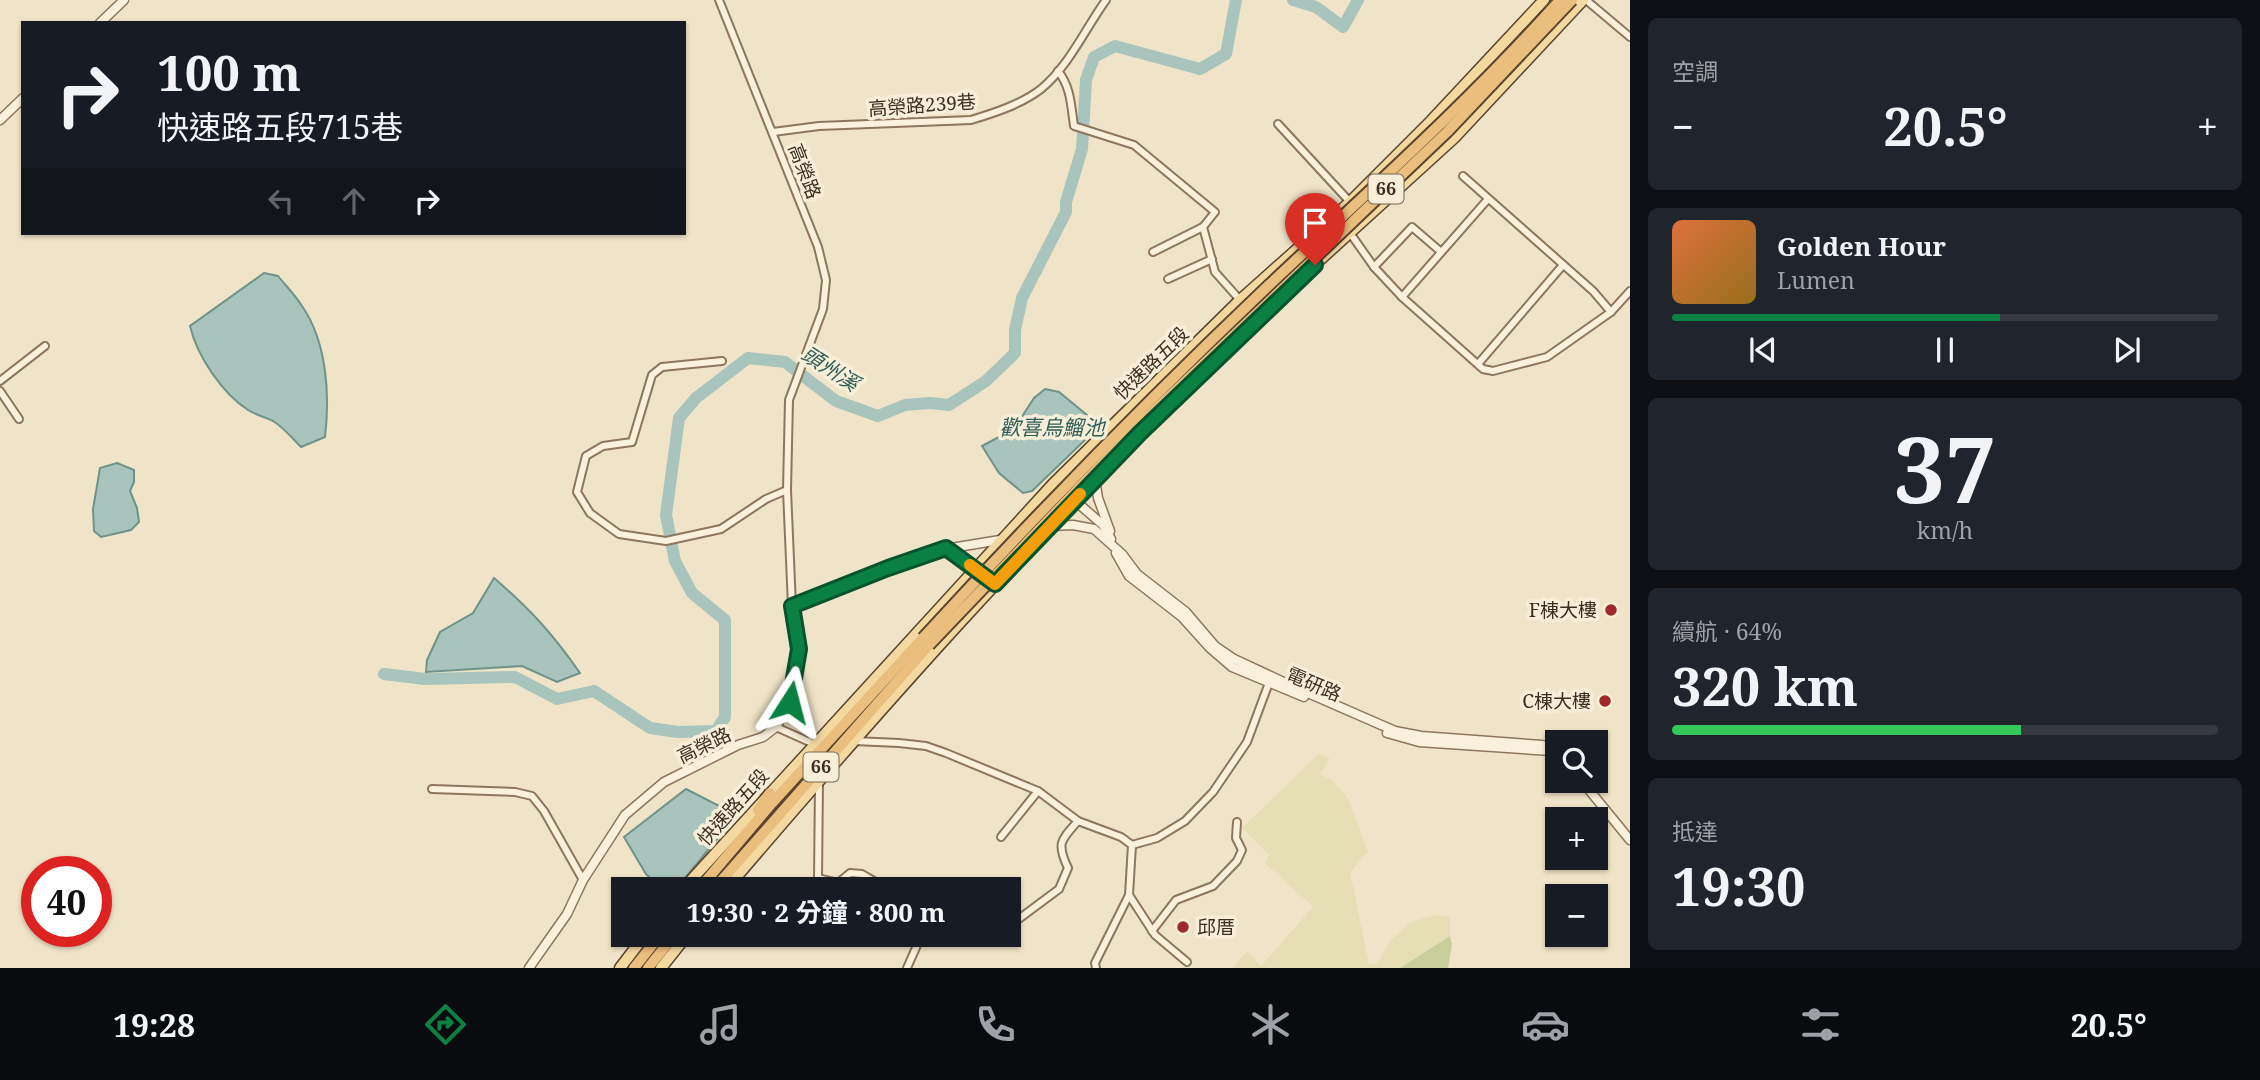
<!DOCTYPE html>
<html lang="zh-TW">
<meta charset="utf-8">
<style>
:root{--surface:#171b24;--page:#20242c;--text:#f1f3f6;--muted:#9ea1a6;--line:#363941;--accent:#0b8043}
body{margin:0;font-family:"Noto Serif","Noto Sans TC",serif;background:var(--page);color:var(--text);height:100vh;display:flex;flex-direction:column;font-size:26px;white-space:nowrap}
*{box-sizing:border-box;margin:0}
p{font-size:23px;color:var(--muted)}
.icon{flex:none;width:38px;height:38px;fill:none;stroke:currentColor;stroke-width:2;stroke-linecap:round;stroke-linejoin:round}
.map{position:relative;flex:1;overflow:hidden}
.side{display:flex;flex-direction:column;gap:18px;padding:18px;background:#0d0f14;width:630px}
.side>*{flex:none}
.banner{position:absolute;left:21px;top:21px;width:665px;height:214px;border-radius:0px;box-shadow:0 2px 5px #0004;background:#171b24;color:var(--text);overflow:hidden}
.controls{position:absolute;left:1545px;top:730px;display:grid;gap:14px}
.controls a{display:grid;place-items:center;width:63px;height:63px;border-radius:0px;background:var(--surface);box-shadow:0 2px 5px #0004;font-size:35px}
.speed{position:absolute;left:21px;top:856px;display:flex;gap:14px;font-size:35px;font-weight:700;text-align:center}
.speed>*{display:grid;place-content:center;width:91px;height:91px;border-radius:50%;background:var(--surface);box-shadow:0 2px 5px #0004;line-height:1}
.speed .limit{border:10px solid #d22;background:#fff;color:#111}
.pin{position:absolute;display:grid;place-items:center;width:60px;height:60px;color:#fff;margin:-72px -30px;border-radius:50% 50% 50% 0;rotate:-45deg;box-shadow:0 0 7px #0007}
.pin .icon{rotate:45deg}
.me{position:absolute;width:77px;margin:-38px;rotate:9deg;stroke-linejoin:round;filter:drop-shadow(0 0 5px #0008)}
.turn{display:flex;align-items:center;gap:24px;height:147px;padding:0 21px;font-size:32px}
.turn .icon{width:91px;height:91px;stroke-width:2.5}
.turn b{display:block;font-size:49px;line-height:60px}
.lanes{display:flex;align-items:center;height:66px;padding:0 21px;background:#0003;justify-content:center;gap:35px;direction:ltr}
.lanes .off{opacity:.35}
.big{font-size:52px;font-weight:700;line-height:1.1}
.side .card{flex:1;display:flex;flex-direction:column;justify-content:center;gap:10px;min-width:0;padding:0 24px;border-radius:10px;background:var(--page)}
.side .dial{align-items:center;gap:0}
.dial b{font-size:91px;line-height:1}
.song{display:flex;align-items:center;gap:21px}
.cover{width:84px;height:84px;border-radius:10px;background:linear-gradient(135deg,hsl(20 70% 55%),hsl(40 70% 35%))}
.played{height:7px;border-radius:4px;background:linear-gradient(90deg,var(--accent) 60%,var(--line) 60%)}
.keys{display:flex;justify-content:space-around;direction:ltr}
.heat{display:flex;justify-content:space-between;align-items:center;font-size:38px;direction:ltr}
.charge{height:10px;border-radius:5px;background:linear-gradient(90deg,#34c759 64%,var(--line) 0)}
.trip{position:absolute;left:611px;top:877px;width:410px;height:70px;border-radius:0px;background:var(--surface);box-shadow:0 2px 5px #0004;font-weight:700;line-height:70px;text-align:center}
.tab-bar{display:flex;height:112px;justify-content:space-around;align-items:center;background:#090b0e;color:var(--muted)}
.tab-bar .icon{width:49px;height:49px}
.tab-bar .selected{color:var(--accent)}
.tab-bar b{font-size:32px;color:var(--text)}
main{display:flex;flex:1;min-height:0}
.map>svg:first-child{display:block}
.farmland{fill:#e6deb5}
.green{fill:#c9cf9b}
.water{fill:#a9c4bc;stroke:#6f938a;stroke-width:2}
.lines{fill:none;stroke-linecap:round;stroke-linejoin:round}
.river{stroke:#a9c4bc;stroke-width:12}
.minor-casing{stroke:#8d765c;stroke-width:10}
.tertiary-casing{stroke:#8d765c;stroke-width:11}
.primary-casing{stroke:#5b4430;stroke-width:13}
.trunk-casing{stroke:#5b4430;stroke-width:14}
.minor{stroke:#faf1dc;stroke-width:6}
.tertiary{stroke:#faf1dc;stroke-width:8}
.primary{stroke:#f3d9a0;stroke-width:10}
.trunk{stroke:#eabe7c;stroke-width:10}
.trunk-bridge-casing{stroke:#5b4430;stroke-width:14;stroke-linecap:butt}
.trunk-bridge{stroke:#eabe7c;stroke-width:10}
.route-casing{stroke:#07532c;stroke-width:18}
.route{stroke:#0b8043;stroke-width:12}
.slow{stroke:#f59e0b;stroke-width:12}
.poi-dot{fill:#9e2a2b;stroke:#f7eed8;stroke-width:2.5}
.labels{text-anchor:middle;stroke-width:7;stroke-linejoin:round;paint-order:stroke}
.shield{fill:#f7eed8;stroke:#756857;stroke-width:2}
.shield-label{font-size:18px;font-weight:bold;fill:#3d2e20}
.street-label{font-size:19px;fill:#3d2e20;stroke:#f7eed8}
.poi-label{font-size:19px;fill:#3d2e20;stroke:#f7eed8;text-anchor:end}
.water-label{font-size:21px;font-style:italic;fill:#2f5d5a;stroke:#f7eed8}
</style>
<main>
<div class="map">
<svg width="1630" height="968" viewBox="0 0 1630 968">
<rect width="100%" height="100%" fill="#f0e4c8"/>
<polygon class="farmland" points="1320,753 1330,759 1320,774 1332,780 1348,798 1368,852 1350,872 1369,964 1378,963 1389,942 1411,922 1436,915 1450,916 1450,936 1400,968 1233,968 1247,951 1261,966 1313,907 1265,863 1269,855 1242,828"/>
<polygon class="green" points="1450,936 1452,945 1448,968 1400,968"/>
<g class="water">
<path d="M264 273 278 276C286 286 295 295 302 306 327 342 330 395 325 437L301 447C292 438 283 427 273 421 265 417 256 415 248 410 222 393 197 356 190 326Z"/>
<polygon points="1045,389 1059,392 1087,415 1089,431 1086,439 1032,491 1023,493 999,473 982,446 1014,429 1034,398"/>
<polygon points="117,463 134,470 134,482 130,491 137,508 139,522 131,530 101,537 94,531 93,509 100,468"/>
<path d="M494 578C531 610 552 633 580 673L557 682 522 666 426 672 427 660 440 632 473 613Z"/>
<polygon points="686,789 737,815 676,889 662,889 646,874 624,837"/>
</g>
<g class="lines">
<g class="river">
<polyline points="1293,0 1316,7 1343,27 1358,0"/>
<polyline points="384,674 425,679 515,677 557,699 594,691 650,728 678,732 716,731 725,717 725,620 692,593 675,561 666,515 679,418 696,398 748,358 785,362 836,401 878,416 905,405 930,403 949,405 986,381 1015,353 1015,330 1022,298 1066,212 1066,202 1082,149 1086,80 1094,57 1115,46 1200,69 1226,54 1236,0"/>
</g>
<defs>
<g id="minor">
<polyline points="719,0 818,247 826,280 823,309 789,400 787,490 792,606"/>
<polyline points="1586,0 1630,37"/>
<path d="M1058 71C1071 87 1071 106 1074 126L1134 145 1215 212 1203 227 1215 272 1240 300"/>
<polyline points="1278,124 1350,202"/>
<path d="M773 132 819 126 971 120C994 113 1022 104 1041 89 1069 66 1085 29 1106 0"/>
<polyline points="1463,176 1593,291 1611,312"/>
<polyline points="1350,233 1374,267 1402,297 1483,369 1493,371 1547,357 1611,312 1630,291"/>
<polyline points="1153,252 1203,227"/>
<polyline points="1374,267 1412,227 1440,251"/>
<polyline points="1168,279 1212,259"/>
<polyline points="1402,297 1488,199"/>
<polyline points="722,361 662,367 652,375 632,442 603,446 586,456 577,492 590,513 619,534 666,541 721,529 766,499 787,490"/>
<polyline points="1478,364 1563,265"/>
<polyline points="0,381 45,346"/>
<polyline points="0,391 19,419"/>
<polyline points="776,727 814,744"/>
<polyline points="854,741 899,743 926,746 946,753 1038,791 1078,821 1121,837 1132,845"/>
<polyline points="819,782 818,878 838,883 850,873 862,874 888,889"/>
<polyline points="432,789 515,792 532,796 544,811 583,880"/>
<polyline points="1001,837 1038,791"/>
<polyline points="1132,845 1157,838 1185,821 1213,792 1247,742 1270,680"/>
<polyline points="1129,895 1155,935 1187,962"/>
<path d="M1008 927 1059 889 1068 868C1056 843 1061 840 1078 821"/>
<polyline points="1152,931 1176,900 1213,886 1237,861 1242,850 1236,838 1237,822"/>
<polyline points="939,934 994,937 998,934"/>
<polyline points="907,968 922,934"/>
<polyline points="1096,968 1095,963 1129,895 1132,845"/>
</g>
<g id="tertiary">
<polyline points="100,23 124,0"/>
<polyline points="0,120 23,98"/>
<polyline points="1095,479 1098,498 1110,531"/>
<polyline points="1072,498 1103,525 1111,539"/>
<polyline points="1051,526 1073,525 1094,529 1122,554 1137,574 1186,612 1215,646 1234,659 1292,686 1395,731 1421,736 1542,745 1558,749"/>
<polyline points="946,548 978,571"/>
<polyline points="1116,553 1129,576 1182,617 1210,648 1232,667 1304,697"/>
<polyline points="1387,733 1419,742 1551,751"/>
<polyline points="1581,780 1630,840"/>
<polyline points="529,968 567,914 583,880 625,815 664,782 738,745 763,737 776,727 790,702 799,649 792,606 933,551 1000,540"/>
</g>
<g id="primary">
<polyline points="1311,268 1454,138 1583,0"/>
<polyline points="683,889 1053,484 1240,300 1350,202 1431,121 1544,0"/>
<path d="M726 889C878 711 1033 536 1202 372"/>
<polyline points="620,968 646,934"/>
<polyline points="661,968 688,934"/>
</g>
<g id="trunk">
<polyline points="758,810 770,793"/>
<polyline points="699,889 772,803 923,638"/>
<polyline points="714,889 929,645"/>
<polyline points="634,968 661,934"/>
<polyline points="648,968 675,934"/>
</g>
</defs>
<use href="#minor" class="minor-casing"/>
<use href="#tertiary" class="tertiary-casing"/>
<use href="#primary" class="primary-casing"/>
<use href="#trunk" class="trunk-casing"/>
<use href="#minor" class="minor"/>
<use href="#tertiary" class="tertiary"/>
<use href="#primary" class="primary"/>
<use href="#trunk" class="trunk"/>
<defs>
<g id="trunk-bridge">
<path d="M923 638C1034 517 1149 399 1268 286 1368 192 1469 102 1560 0"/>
<polyline points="929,645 1137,427 1447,132 1572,0"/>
</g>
</defs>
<use href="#trunk-bridge" class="trunk-bridge-casing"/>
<use href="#trunk-bridge" class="trunk-bridge"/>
</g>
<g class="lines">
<defs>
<polyline id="route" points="790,702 799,649 792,606 888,568 946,548 995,584 1140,433 1315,265"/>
</defs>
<use href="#route" class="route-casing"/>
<use href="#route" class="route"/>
<polyline class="slow" points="970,565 995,584 1080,494"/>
</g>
<g class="poi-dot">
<circle cx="1611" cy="610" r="7"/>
<circle cx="1605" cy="701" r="7"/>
<circle cx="1183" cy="927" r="7"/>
</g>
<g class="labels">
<g class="shield">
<rect x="1368.5" y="174.5" width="35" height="29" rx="5"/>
<rect x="803.5" y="752.5" width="35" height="29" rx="5"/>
</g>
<g class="shield-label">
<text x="1386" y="195">66</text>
<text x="821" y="773">66</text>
</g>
<g class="street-label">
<text transform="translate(922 105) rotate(-4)" y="7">高榮路239巷</text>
<text transform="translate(805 171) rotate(69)" y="7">高榮路</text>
<text transform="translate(1151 363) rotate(-44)" y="7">快速路五段</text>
<text transform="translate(1314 684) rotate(23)" y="7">電研路</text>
<text transform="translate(704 745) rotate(-26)" y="7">高榮路</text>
<text transform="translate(733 807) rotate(-48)" y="7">快速路五段</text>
</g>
<g class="poi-label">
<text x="1597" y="617">F棟大樓</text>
<text x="1591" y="708">C棟大樓</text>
<text x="1197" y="934" text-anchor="start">邱厝</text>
</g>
<g class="water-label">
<text transform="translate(830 369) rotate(33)" y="7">頭州溪</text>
<text x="1052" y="435">歡喜烏鰡池</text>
</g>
</g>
</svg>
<div class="controls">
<a><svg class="icon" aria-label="search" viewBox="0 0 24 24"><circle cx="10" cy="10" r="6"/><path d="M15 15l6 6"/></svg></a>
<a>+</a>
<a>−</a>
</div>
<div class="speed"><div class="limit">40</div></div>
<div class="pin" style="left:1315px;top:265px;background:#d93025"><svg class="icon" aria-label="arrive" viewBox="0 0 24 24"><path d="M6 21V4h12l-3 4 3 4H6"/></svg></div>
<svg class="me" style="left:790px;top:702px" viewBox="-20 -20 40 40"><path d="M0-17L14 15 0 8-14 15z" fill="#0b8043" stroke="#fff" stroke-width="4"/></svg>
<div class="trip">19:30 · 2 分鐘 · 800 m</div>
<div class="banner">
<div class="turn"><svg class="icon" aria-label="right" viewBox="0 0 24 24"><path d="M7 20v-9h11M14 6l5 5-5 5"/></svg><div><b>100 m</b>快速路五段715巷</div></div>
<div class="lanes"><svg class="icon off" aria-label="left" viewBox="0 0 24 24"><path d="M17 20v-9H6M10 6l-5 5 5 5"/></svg><svg class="icon off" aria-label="ahead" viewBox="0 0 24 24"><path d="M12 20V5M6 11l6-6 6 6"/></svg><svg class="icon" aria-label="right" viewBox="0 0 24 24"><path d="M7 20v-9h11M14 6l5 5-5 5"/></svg></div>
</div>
</div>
<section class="side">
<div class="card"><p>空調</p>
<div class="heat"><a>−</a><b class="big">20.5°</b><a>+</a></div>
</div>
<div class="card">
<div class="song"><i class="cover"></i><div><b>Golden Hour</b><p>Lumen</p></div></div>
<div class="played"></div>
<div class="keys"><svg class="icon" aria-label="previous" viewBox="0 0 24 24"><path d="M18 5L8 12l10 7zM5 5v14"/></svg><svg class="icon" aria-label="pause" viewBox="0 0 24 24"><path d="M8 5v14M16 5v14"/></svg><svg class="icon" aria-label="next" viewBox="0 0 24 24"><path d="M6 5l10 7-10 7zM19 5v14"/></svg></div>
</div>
<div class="card dial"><b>37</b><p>km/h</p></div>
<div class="card"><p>續航 · 64%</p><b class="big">320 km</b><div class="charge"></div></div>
<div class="card"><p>抵達</p><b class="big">19:30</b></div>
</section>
</main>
<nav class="tab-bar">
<b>19:28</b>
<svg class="icon selected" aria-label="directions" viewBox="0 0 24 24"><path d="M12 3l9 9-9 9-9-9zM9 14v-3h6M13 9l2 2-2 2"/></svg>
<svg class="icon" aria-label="music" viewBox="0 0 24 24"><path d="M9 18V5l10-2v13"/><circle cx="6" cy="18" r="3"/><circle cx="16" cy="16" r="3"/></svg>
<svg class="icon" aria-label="phone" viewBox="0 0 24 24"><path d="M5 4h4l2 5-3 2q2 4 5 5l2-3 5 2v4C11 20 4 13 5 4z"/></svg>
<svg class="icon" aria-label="climate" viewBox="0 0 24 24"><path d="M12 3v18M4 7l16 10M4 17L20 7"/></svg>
<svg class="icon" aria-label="car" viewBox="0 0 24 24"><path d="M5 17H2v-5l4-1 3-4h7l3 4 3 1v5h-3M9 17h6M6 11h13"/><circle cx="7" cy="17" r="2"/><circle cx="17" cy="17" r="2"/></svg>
<svg class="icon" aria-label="filters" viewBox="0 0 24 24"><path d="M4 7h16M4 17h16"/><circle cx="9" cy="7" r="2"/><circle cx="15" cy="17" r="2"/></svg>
<b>20.5°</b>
</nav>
